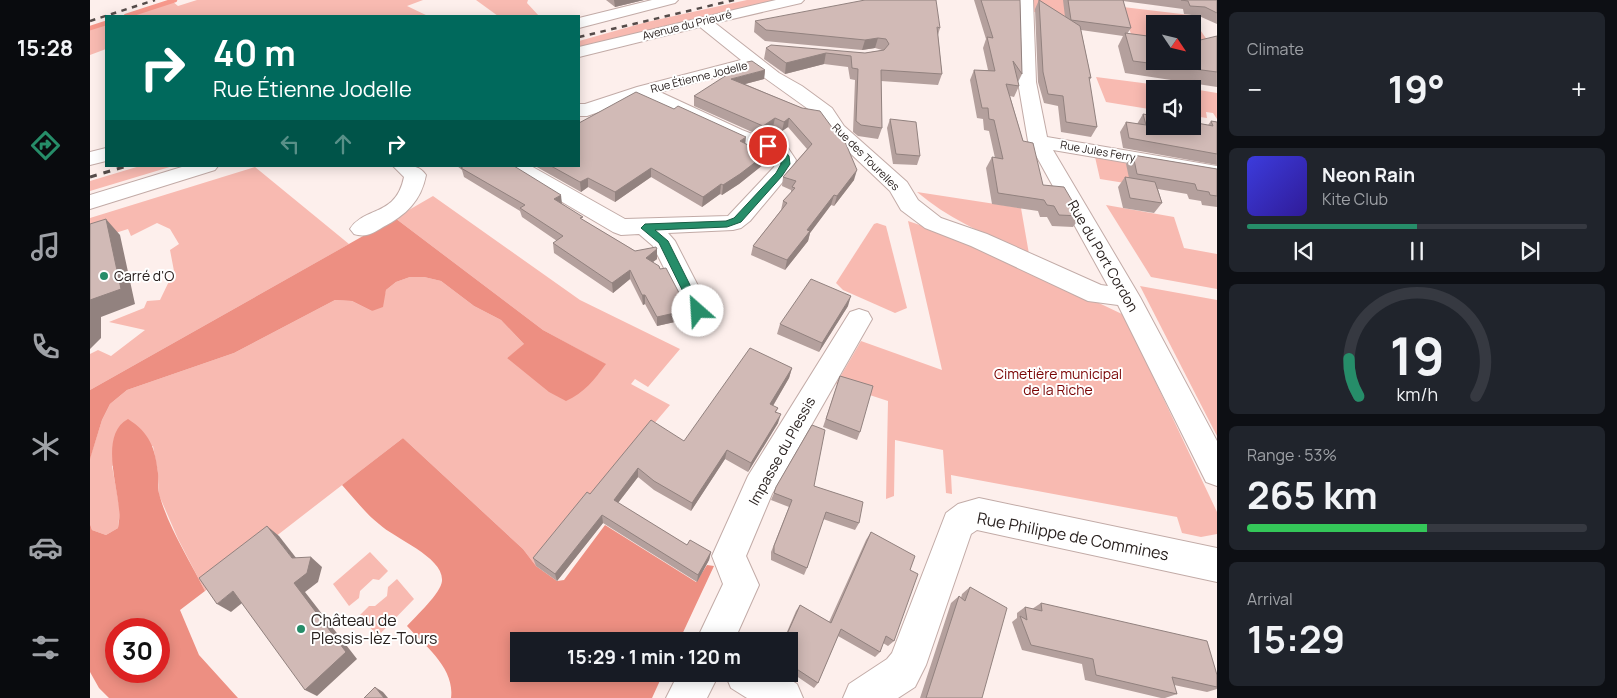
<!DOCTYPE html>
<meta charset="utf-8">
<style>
:root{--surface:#171b24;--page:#20242c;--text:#f1f3f6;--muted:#9ea1a6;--line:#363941;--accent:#268d69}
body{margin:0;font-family:Manrope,sans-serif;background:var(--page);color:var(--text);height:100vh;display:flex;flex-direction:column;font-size:19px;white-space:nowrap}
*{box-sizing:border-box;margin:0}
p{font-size:16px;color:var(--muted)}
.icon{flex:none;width:28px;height:28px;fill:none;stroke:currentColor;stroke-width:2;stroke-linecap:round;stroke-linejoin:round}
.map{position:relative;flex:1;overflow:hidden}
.panel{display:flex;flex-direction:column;gap:12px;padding:12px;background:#0d0f14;width:400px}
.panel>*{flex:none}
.guide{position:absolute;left:15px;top:15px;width:475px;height:152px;border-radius:0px;box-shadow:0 2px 12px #0003;background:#00695c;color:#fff;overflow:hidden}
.needle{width:32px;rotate:125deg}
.controls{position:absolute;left:1056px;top:15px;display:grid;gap:10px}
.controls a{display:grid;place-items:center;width:55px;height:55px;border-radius:0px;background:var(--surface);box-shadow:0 2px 12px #0003;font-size:25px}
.speed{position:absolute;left:15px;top:618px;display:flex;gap:10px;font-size:25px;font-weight:700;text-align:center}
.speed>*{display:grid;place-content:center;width:65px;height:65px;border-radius:50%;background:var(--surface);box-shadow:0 2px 12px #0003;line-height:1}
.speed .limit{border:8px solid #d22;background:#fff;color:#111}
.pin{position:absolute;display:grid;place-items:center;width:42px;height:42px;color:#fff;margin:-21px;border:2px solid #fff;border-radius:50%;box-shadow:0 1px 5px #0007}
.me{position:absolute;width:55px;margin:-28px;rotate:334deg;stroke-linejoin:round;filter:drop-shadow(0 0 4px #0008)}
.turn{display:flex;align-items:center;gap:18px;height:105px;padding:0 25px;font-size:22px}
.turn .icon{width:65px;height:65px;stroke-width:2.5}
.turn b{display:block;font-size:35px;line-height:42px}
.lanes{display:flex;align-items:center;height:48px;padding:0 25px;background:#0003;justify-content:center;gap:25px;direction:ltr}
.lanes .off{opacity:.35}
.big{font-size:38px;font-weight:700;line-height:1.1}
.panel .widget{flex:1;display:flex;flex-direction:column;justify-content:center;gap:8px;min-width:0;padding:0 18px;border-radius:8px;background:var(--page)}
.panel .dial{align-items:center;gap:0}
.dial svg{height:130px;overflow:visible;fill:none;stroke:var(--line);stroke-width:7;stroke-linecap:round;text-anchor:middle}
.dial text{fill:var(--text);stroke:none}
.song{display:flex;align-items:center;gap:15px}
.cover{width:60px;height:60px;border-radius:8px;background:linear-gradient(135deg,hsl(240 70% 55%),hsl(250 70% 35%))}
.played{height:5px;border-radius:2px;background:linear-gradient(90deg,var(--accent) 50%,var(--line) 50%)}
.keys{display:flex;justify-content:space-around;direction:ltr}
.heat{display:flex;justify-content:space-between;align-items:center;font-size:28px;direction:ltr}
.charge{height:8px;border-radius:4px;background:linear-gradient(90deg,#34c759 53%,var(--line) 0)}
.trip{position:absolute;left:420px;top:632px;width:288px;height:50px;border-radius:0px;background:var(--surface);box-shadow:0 2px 12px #0003;font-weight:700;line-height:50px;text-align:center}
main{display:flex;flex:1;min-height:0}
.tab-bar{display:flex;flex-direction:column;width:90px;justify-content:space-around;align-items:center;background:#090b0e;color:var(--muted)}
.tab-bar .icon{width:35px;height:35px}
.tab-bar .active{color:var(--accent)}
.tab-bar b{font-size:22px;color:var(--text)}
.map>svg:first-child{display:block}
.green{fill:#f8bab1}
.forest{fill:#ed8f82;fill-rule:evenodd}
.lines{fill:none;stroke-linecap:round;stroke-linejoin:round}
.stream{stroke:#f7988b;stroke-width:4.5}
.minor-casing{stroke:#c2aba7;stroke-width:2}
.minor{fill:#fff;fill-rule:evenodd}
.rail-far1{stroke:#564c4a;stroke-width:2.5;stroke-dasharray:5.5 5.5;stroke-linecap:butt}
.rail{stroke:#564c4a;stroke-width:3;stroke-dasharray:7 7;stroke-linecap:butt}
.wall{fill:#b4a09d}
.shaded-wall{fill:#92827f}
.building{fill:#d1bab6;stroke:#92827f}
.route{fill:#268d69;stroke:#195c44}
.poi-dot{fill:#268d69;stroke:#fff;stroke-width:2}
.labels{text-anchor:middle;stroke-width:4;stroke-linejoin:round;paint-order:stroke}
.far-street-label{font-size:11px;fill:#29211f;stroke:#fff}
.street-label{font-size:14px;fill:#29211f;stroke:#fff}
.poi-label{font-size:14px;fill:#29211f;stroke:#fff;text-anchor:start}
.park-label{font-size:14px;fill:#790404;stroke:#fff}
.near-street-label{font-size:16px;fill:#29211f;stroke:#fff}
.near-poi-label{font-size:16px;fill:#29211f;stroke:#fff;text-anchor:start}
</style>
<main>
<nav class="tab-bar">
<b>15:28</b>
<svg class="icon active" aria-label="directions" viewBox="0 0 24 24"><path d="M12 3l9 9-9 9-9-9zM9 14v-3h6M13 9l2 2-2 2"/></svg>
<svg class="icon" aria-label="music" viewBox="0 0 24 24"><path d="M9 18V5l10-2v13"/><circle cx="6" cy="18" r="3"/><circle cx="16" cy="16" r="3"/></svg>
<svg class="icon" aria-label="phone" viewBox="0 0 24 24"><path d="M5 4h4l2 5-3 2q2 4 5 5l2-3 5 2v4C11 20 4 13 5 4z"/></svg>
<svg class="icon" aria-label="climate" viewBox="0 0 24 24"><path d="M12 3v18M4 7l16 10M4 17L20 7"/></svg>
<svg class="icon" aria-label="car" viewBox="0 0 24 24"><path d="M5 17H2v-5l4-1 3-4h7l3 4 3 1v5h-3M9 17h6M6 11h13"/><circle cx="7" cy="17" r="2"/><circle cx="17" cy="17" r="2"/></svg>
<svg class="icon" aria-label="filters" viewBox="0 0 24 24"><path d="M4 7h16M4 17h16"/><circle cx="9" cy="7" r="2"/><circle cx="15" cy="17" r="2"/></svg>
</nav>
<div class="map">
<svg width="1127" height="698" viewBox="0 0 1127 698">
<rect width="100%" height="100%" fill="#fdefec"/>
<g class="green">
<polygon points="107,0 333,0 317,6 338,16 37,16 82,1 88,6"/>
<polygon points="386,0 438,0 437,3 449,16 408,16"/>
<polygon points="657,0 689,0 489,49 489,41 557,22"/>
<polygon points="944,0 974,0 1100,15 1126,53 1103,50 1102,24 1065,24 1065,45 1044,43 1038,25 944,12"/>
<polygon points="16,23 16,49 0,55 0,28"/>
<polygon points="1006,77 1099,89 1065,89 1065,110 1016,102"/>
<polygon points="1103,89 1127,93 1127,119 1123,113 1116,112 1117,118 1103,116"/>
<polygon points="1005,157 1036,162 1041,184 1010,179"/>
<polygon points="50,166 83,166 0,191 0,181"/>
<polygon points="165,167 259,244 0,390 0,354 8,350 21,356 55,330 19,322 54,308 57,301 70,300 84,271 80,250 89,244 80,229 67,223 41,236 38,229 0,241 0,218"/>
<path d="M827 192 931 208 939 254C899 236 860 220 827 192Z"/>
<polygon points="343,196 490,300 590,349 558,387 545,379 541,384 580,405 498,501 446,566 433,549 313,438 115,591 88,539 69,495 68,473 63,446 22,466 30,510 28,528 16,535 2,530 0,524 0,458 12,420 20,404 37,390 144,353 245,300 262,301 282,311 293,301 296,290 306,282 320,277 334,277 351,281 384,306 411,320 435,345 417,358 508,374 515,364 453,330 305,218"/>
<polygon points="1016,205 1084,217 1094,248 1127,254 1127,289 1061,277"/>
<polygon points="818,221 883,243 1034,315 1127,512 1127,534 1111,537 1092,533 1087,517 861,475 862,494 856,493 853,450 805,440 804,496 796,499 798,401 746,384 771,341 852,370"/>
<polygon points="787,223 796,226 817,308 805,313 753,290 746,283 784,224"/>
<polygon points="1050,286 1127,300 1127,436"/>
<polygon points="280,552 298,571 289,580 283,579 270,591 269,598 259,606 243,584"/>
<polygon points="307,579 324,599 288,636 269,616 279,606 285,606 297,596 298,587"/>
</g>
<g class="forest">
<path d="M305 218 453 330 516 364C505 379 494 393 476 401L459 392 417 358 434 344 411 320 384 306 351 281 334 277H320L306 282 296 290 293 307 282 311 262 301 245 300 144 353 37 390 20 404 12 420 0 459V390Z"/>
<path d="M38 419C60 433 65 448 68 473 69 481 67 489 70 497 79 528 100 561 115 591L90 610 109 655 148 698H19L9 688 0 672V524L2 530 16 535 28 528C29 522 30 515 29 509 27 483 10 434 38 419ZM26 629H69V671H26Z"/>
<path d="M313 438 433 549 446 566 467 581 474 580 515 525 606 582 617 565 624 566 589 641H429V674H573L562 698H361C365 668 335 646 317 626 326 616 351 593 352 581 354 557 305 539 289 524 275 513 264 498 252 485Z"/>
</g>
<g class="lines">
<g class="stream">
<polyline points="36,16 85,0"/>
<polyline points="0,28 16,23"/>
</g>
<defs>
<g id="minor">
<polygon points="562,0 588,0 585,3 489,28 489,18"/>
<polygon points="686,0 714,0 711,3 625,23 689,73 712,86 742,108 754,126 817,182 828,200 851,218 897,234 1011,285 1018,286 938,141 928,82 927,0 943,0 946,82 957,137 1127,166 1127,178 963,150 1050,297 1127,441 1127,486 1116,482 1028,305 998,301 881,246 835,228 811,210 800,191 740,134 728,116 661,68 570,92 652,130 698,148 706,160 701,172 660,221 651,228 643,230 578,233 585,241 621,311 617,318 608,321 599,318 563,246 549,234 531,235 523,232 418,170 415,166 441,166 535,219 638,216 684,167 686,160 683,156 638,138 552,97 497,116 489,116 489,104 495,104 547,87 651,60 610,27 489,57 489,47"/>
<polygon points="16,148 16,161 0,165 0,152"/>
<polygon points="95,166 128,166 125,170 0,209 0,195"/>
<path d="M303 166C316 166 328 163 336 175 331 201 316 215 293 227 283 233 276 238 264 234L260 229C275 206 306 217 314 177Z"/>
<polygon points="769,309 778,312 782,319 682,494 656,556 669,585 644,641 606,641 633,584 622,556 658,476 760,312"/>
<polygon points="889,498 1127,548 1127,582 887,530 881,534 836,665 825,687 808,698 753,698 759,684 797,659 802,653 856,513 868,504"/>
<polygon points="588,674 629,674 617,698 576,698"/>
<polygon points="635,674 691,674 707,684 713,698 657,698 641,688"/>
</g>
</defs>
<use href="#minor" class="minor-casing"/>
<use href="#minor" class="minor"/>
<g class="rail-far1">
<polyline points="0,21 65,0"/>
<polyline points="489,37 644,0"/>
</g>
<polyline class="rail" points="0,177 37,166"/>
</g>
<g class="wall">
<polygon points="516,0 554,0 525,7"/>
<polygon points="884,0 930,0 932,74 928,82 929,86 924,97 920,96 933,141 953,185 991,216 983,227 962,226 957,217 950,217 948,211 902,204 896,168 902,157 905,158 899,131 894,130 893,119 887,118 880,80 884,70 898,70 893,48 896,39"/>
<polygon points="949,0 975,17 973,0 1127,0 1127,24 1109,16 1094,14 1093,9 1033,1 1041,28 1037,34 1065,61 1127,36 1127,87 1035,73 1028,46 1033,36 991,30 1001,78 999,81 1007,127 1001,137 971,132 968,106 954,103 948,82 945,9"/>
<polygon points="665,21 850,28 848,35 852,74 848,85 791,81 792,128 788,139 768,136 763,132 765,80 760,79 758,67 734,64 695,74 674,59 676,48 775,53 793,50 792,50 785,48 772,50 675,41 664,32"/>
<polygon points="675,70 674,79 655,84 712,108 764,180 744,206 741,205 720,233 718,241 695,270 661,255 663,246 691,210 693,201 701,193 701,190 692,186 693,177 717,149 698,127 692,131 683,127 671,136 604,106 604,96"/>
<polygon points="584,109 655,144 674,164 649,184 632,195 630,194 612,207 561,177 525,202 498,187 491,192 445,166 489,166"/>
<polygon points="1053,114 1118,125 1121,121 1127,122 1127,165 1033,148 1030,132 1036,122 1047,124"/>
<polygon points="800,119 830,156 827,165 803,164 797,128"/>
<polygon points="1043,155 1127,169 1127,207 1112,205 1111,201 1099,199 1097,194 1068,189 1072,203 1064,213 1033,208 1028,187 1035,177 1039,178 1036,164"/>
<polygon points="367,166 424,166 493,220 545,251 567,249 567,259 563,262 598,319 567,326 555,304 553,305 540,279 523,293 464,253 463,243 467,241 432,217 430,211 374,177 372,170"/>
<polygon points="758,306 729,352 687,334 690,324"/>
<polygon points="702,368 699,378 683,406 688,408 686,412 688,423 658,472 635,459 601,511 564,490 548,477 528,503 597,545 621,552 619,560 607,582 513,523 467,581 446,566 443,558 500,494 594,441"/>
<polygon points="750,376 770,432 767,440 733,427"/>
<polygon points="724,486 769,523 765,530 733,519 717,568 714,575 681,560 681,552 699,507 681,500 684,493"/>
<polygon points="781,532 820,570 804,641 798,646 793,643 790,652 785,657 748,636 728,683 724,688 699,671 699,641 693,641 706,611 710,605 739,622 776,540"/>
<polygon points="880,587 892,698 830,698 861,603 869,596 871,598 872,594"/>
<polygon points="951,603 1127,675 1127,689 1117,692 1084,685 1087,694 1075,698 1071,698 995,680 992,664 932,650 922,622 927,618 927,613 935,607 942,609"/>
</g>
<g class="shaded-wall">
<polygon points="524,0 554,0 525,7"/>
<polygon points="788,38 785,48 772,50 775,40"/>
<polygon points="736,53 734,64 695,74 696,63"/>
<polygon points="675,70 674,79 640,88 641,79"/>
<polygon points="685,118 683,127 671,136 673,126"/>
<polygon points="699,118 698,127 692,131 694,122"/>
<polygon points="656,137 655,147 650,141"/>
<polygon points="676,154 674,164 649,184 632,195 633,185"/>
<polygon points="561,168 561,177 525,202 525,192"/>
<polygon points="767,170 764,180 744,206 747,196"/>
<polygon points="498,178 498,187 491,192 490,182"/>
<polygon points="631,184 630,194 612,207 613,197"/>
<polygon points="471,195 472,204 464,199"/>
<polygon points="744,195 741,205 720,233 718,241 695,270 697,260 717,230"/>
<polygon points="16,219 30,235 45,304 11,317 11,338 0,349 0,300"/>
<polygon points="567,249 567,259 556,267 556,258"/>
<polygon points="540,270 540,279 523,293 522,283"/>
<polygon points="552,295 555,295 555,304 553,305"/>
<polygon points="761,296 758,306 729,352 732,343"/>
<polygon points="598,310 598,319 567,326 567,317"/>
<polygon points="702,368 699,378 678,414 680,404"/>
<polygon points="691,414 688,423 658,472 661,463"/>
<polygon points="637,450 635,459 601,511 602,503"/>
<polygon points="548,468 548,477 524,508 524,500"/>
<polygon points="512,515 513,523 467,581 465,574"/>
<polygon points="177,526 189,536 214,568 202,558"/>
<polygon points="621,552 619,560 607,582 608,575"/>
<polygon points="221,557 232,567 228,582 215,592 267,659 227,696 215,690 204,583"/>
<polygon points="143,591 157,599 141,612 127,604"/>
<polygon points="285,687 293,692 298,698 294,698"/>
</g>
<g class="building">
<polygon points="775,0 846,0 850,28 847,27 852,74 791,70 792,128 771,125 766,121 768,69 762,68 761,56 736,53 696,63 676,48 681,45 775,53 794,50 799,44 796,39 788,38 775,40 676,30 665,21"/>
<polygon points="891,0 930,0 932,74 923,61 929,86 916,84 933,141 943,143 953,185 974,187 991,216 969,215 964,206 957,205 954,200 908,193 902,157 913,159 904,120 899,119 898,108 892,108 884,70 905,71 897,37 903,38"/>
<polygon points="949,0 990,26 1001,78 999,77 1007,127 976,122 973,96 958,94 953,72"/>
<polygon points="978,0 1033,0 1041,28 981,20"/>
<polygon points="1091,0 1127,0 1127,13 1115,7 1100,6 1098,1"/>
<polygon points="1035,33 1065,37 1065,61 1102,61 1102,42 1127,36 1127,72 1043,61"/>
<polygon points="662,61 675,70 641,79 712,108 730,111 741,126 753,137 767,170 747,196 744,195 717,230 720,231 697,260 663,246 697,203 693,201 705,188 702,187 706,181 693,177 722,144 699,118 694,122 685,118 673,126 604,96 657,62"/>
<polygon points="546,92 584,109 588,106 656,137 650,141 676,154 650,174 633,185 631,184 613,197 561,168 525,192 498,178 490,182 461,166 489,166 489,123"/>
<polygon points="1053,114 1065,116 1065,126 1102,126 1102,122 1123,126 1121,121 1127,122 1127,154 1039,138 1036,122 1056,125"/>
<polygon points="800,119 826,122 830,156 806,154"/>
<polygon points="1043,155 1127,169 1127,196 1120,195 1119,192 1107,190 1105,184 1047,174"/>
<polygon points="374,166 424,166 471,195 464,199 493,217 490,218 545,251 566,247 567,249 556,258 569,266 570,269 576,268 598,310 567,317 555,295 552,295 540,270 522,283 463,243 473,236 430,208 435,205 371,168"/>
<polygon points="1035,177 1065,182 1072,203 1040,198"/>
<polygon points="16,219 31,289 0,300 0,224"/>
<polygon points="721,279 761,296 732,343 690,324"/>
<polygon points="660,348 702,368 680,404 688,408 685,412 691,414 661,463 637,450 602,503 564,481 548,468 524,500 597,545 600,540 621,552 608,575 512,515 465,574 443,558 497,492 500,494 561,420 594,441"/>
<polygon points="750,376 783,386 770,432 736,419"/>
<polygon points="722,425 735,430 724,486 773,502 769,523 736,512 717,568 684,553 684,546 702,500 684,493 686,487"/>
<polygon points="177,526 202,558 221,557 217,573 204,583 256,652 215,690 143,591 127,604 109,578"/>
<polygon points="781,532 825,556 820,570 828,574 804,641 796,636 790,652 751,629 728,683 699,664 699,641 694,641 710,605 741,623"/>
<polygon points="880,587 917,608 892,698 836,698 869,596 875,601"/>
<polygon points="951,603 1117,641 1127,675 1127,687 1082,677 1087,694 1006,675 1003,659 941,645 930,616 937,620 935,607 952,611"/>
<polygon points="285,687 294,698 274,698"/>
</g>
<polygon class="route" points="678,143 694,150 699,156 700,164 692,176 651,222 637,227 565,230 578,241 613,311 611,314 604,314 569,243 551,228 555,224 636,221 644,218 686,173 691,164 688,154 674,146"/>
<g class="poi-dot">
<circle cx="14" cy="276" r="5"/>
<circle cx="211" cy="629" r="5"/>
</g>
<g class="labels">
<g class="far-street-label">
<text transform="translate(597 25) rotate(-14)" y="4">Avenue du Prieuré</text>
<text transform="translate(609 77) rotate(-14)" y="4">Rue Étienne Jodelle</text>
<text transform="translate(1008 151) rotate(10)" y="4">Rue Jules Ferry</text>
<text transform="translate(776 157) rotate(45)" y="4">Rue des Tourelles</text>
</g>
<g class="street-label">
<text transform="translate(1013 256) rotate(60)" y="5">Rue du Port Cordon</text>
<text transform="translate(692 451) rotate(-61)" y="5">Impasse du Plessis</text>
</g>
<g class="poi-label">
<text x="24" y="281">Carré d'O</text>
</g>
<g class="park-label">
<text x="968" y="379">Cimetière municipal<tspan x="968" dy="16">de la Riche</tspan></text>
</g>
<g class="near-street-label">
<text transform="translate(983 536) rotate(11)" y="6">Rue Philippe de Commines</text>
</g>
<g class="near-poi-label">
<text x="221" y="626">Château de<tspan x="221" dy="18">Plessis-lèz-Tours</tspan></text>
</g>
</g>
</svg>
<div class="controls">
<a><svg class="needle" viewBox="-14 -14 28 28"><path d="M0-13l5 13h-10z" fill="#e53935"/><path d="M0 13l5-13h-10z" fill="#9ea1a6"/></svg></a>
<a><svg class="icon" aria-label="sound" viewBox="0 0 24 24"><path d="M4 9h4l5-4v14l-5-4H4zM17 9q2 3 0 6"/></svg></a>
</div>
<div class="speed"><div class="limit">30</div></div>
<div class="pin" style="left:678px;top:146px;background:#d93025"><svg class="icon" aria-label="arrive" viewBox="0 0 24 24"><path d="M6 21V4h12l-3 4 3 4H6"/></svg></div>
<svg class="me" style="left:608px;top:311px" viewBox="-20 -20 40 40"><circle r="19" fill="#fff"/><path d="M0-13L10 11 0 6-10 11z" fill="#268d69"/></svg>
<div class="trip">15:29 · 1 min · 120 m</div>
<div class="guide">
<div class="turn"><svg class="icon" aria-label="right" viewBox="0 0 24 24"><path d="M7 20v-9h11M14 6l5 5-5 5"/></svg><div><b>40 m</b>Rue Étienne Jodelle</div></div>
<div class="lanes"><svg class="icon off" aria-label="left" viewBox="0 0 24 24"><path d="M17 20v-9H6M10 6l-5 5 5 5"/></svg><svg class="icon off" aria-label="ahead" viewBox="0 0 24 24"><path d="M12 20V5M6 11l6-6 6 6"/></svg><svg class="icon" aria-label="right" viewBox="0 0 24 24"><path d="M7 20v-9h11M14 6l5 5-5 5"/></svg></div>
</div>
</div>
<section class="panel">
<div class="widget"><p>Climate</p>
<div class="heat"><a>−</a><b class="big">19°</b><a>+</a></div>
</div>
<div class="widget">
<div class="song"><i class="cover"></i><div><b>Neon Rain</b><p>Kite Club</p></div></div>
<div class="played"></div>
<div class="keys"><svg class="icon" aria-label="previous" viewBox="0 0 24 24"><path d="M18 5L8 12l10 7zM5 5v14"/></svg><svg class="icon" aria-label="pause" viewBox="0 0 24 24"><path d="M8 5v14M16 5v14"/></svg><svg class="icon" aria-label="next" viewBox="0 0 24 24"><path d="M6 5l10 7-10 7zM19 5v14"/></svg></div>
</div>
<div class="widget dial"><svg viewBox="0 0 100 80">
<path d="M14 69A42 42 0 1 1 86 69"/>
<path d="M14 69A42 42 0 0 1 8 46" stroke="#268d69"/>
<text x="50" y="56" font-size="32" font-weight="700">19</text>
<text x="50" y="72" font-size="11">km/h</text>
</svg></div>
<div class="widget"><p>Range · 53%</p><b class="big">265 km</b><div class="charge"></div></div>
<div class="widget"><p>Arrival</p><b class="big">15:29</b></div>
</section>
</main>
